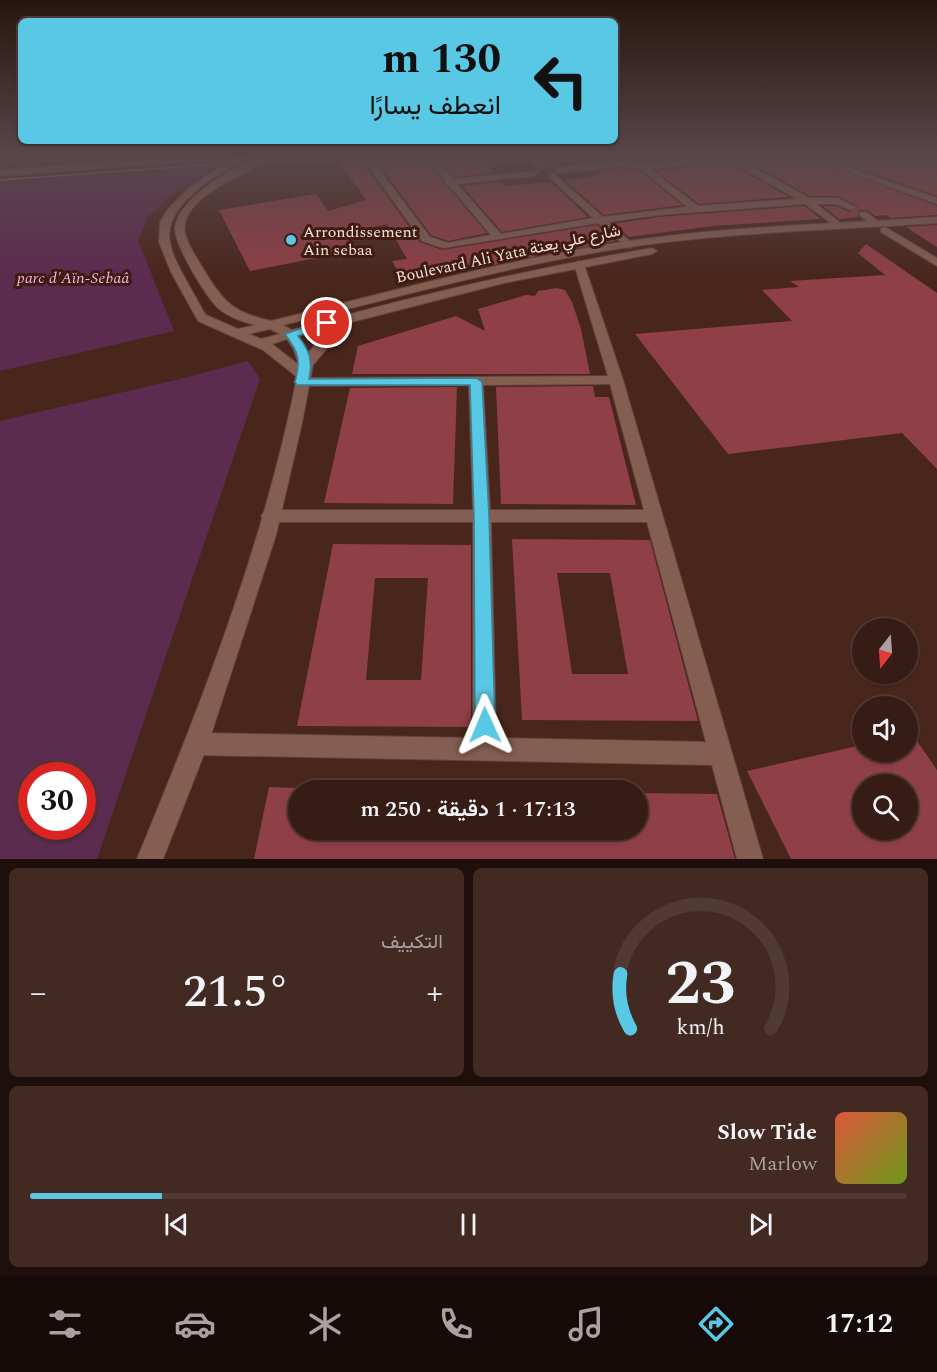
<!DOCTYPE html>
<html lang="ar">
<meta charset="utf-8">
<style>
:root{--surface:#371c15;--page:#422922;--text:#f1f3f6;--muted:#aaa1a0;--line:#513a34;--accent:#59c8e4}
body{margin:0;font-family:Spectral,Vazirmatn,serif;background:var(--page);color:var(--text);direction:rtl;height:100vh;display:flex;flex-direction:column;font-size:22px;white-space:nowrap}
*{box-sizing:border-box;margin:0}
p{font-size:20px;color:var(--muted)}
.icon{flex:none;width:33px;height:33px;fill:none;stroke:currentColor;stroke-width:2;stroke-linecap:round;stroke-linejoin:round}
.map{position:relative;height:859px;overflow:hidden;direction:ltr}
.sheet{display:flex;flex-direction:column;gap:9px;padding:9px;background:#1e0f0c;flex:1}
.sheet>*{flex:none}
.guide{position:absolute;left:18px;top:18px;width:600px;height:126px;border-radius:9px;box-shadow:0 2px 4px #0004,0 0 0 2px var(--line);direction:rtl;background:#59c8e4;color:#111;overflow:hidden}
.needle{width:39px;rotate:197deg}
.fabs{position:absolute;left:852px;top:618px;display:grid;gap:12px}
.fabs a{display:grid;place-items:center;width:66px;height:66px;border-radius:50%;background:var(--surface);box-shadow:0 2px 4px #0004,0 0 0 2px var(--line);font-size:30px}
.speed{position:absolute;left:18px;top:762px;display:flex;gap:12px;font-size:30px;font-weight:700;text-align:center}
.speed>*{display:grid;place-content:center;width:78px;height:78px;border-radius:50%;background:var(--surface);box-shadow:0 2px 4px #0004,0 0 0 2px var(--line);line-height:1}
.speed .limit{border:9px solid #d22;background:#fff;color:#111}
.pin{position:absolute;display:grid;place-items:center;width:51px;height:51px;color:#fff;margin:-26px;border:3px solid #fff;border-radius:50%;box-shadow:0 2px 6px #0007}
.me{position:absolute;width:66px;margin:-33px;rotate:359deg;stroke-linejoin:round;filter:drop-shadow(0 0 4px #0008)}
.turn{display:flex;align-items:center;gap:21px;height:126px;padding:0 18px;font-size:27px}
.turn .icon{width:78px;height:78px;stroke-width:2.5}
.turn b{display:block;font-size:42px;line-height:51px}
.big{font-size:45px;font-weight:600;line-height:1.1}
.sheet .card{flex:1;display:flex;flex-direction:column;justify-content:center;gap:9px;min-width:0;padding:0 21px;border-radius:9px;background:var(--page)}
.sheet .dial{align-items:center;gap:0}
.dial svg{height:156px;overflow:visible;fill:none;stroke:var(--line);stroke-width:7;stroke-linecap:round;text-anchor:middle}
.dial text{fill:var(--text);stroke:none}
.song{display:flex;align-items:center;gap:18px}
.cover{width:72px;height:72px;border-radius:9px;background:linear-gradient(135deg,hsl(10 70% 55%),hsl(80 70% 35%))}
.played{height:6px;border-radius:3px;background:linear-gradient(90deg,var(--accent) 15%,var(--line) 15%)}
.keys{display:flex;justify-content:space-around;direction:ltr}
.heat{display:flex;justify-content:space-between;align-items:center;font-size:33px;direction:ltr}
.sheet .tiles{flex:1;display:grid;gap:9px;grid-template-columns:1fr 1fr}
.card:last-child{grid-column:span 2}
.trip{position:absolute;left:288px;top:780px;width:360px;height:60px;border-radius:30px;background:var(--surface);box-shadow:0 2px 4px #0004,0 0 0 2px var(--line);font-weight:600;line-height:60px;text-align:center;direction:rtl}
.dock{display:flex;height:96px;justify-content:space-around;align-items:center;background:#160b08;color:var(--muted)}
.dock .icon{width:42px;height:42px}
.dock .current{color:var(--accent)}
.dock b{font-size:27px;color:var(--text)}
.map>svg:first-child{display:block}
.green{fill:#5c2b50;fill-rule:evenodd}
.building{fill:#8f3f46;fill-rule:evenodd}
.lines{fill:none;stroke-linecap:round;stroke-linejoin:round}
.street-casing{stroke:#62443c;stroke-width:2}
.secondary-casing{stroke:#62443c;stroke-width:2}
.street{fill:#855e52;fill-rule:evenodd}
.secondary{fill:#855e52;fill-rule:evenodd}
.tram{stroke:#9d7f76;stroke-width:1.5}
.route{fill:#59c8e4;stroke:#3a8294;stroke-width:1.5}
.poi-dot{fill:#59c8e4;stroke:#3e1c12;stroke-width:2}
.labels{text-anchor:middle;stroke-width:6;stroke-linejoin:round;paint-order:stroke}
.far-poi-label{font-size:16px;fill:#f6ded7;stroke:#3e1c12;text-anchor:start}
.far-street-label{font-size:16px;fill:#f6ded7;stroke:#3e1c12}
.far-park-label{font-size:16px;font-style:italic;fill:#faafe5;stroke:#3e1c12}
</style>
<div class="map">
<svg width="937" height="859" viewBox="0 0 937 859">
<rect width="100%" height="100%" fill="#49261c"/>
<g class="green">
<polygon points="0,157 130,157 0,166"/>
<polygon points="226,163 170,196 148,217 138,240 174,331 0,371 0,180"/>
<path d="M248 361 260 379 97 859H0V421L180 379ZM32 776H82V826H32Z"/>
</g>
<g class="building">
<polygon points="335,157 357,157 362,161 420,242 442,250 597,225 615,241 468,270 461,264 400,276 392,261 407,259 387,224 342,234 357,250 250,271 219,210 316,194 328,211 366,200"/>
<polygon points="390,157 424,157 443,181 443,185 448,187 487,233 448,241 431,235 375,159"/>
<polygon points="438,157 469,158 475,165 486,164 494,173 454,177"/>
<polygon points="590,157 691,157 643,162 621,160 597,162"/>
<polygon points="777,157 805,157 937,206 937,215 890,218 887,215 875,216 867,210 860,210 858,217 839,219 823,206 835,206 850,212 858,206 837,196 810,196 756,166"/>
<polygon points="826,157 929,157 937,162 937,196"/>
<polygon points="724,163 740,169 789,197 699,204 656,171"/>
<polygon points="621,168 640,171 682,205 604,215 565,180 597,176 595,175 601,174 598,171"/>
<polygon points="501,182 505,186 551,182 588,217 502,232 462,186"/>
<polygon points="804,206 821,219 712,226 629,237 613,224 658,217"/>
<polygon points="937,225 937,247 906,227"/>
<polygon points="866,244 937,293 937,469 902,433 728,454 635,334 792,321 762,290 799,287 790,281 885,275 858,253"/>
<polygon points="557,288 565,290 572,302 581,329 590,374 352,374 358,346 456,316 485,331 478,309 526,295 535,296 538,291"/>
<polygon points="593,386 595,397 609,397 636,505 501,504 496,387"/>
<polygon points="457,387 453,504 324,503 350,388"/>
<path d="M512 539 650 540 698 721 522 720ZM557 573H610L628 674H572Z"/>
<path d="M333 544 471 545V727L297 726ZM375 578H428L421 680H366Z"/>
<path d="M908 728 937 770V859H791L747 771 862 745V752H908ZM862 784H908V830H862Z"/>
<polygon points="269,787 298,788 298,830 638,830 638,793 717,794 735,859 254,859"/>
</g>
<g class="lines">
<defs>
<g id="street">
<polygon points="183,157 223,157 219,159 0,176 0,170"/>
<polygon points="239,157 260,157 266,160 262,162"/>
<path d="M362 157H370L430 237 448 243 491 235 449 185 445 184V180L426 157H435L453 179 537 171 538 173 534 176 457 184 501 234 593 218 550 178 549 176 553 173 603 217 687 207 641 169 621 166 559 173 555 170 559 167 621 162 643 164 717 157 744 162 762 157H775L751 166 809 198H837L856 207 851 210 835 204H816L842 224 844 226 839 229 805 204 658 215 608 222 632 243V247L628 248 598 223 443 248 422 241ZM724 161 741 167 797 199 698 206 650 169Z"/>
<polygon points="527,157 536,157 546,167 539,169"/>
<polygon points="807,157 819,157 937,198 937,204"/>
<polygon points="860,212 866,212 882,224 874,226 860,216"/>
<polygon points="885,227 937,258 937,266 881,232 881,228"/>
<path d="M579 261 584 264 623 380 763 859H737L712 765 197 755 189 752 186 744 189 736 197 733 473 738V522H270L264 520 261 516 264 512 270 510H473L469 385 301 386 294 382 301 378 608 376 574 264ZM610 384 644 510H490L483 385ZM491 522H647L706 742 496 738Z"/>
</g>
<path id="secondary" d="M235 157H245C235 166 221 172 210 180 144 228 171 250 202 309L206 315 238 329 256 325C243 322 228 317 218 308 206 297 173 243 175 227 179 197 244 157 272 157 250 174 179 195 185 233 188 246 197 258 204 270 224 303 233 312 271 321 389 292 508 259 629 241 731 226 835 224 937 217V223C834 230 731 232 629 247 512 265 398 297 283 325L292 330C409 297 530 269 652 248L657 251 652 254 504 283 348 323 313 365 302 423 276 535 208 744 163 859H137C202 702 264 544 297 377L263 350 198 321 171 272 159 242 160 222 168 209 190 187ZM330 327 308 353 298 336ZM270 329 280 334 261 339 249 334ZM287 339 293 348 299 365 272 344Z"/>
</defs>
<use href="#street" class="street-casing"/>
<use href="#secondary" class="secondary-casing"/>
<use href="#street" class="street"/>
<use href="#secondary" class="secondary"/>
<polyline class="tram" points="0,180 216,164 254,157"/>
</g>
<linearGradient id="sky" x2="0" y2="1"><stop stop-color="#28150f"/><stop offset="0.57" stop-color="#59474b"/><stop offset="1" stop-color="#59474b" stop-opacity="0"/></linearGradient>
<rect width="937" height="277" fill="url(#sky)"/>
<path class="route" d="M327 320 331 321V326L298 336C309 349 313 361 309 379L476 378 482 382 489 516 495 725 492 732 485 735 478 732 475 725 474 516 470 385H297L295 382C301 359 299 353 285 334Z"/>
<circle class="poi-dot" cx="291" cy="240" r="6"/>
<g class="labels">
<g class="far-poi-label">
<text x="303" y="237">Arrondissement<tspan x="303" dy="18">Ain sebaa</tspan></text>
</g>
<g class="far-street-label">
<text transform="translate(508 253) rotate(-12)" y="6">Boulevard Ali Yata شارع علي يعتة</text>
</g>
<g class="far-park-label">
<text x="73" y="283">parc d'Aïn-Sebaâ</text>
</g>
</g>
</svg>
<div class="fabs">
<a><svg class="needle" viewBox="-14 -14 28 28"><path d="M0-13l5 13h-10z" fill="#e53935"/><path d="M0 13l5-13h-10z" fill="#aaa1a0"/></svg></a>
<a><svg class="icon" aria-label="sound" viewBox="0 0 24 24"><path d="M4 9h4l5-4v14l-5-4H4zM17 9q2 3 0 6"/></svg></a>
<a><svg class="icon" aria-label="search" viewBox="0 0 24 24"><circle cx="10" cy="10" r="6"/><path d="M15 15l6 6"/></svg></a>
</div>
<div class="speed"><div class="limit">30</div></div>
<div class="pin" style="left:327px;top:323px;background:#d93025"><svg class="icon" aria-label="arrive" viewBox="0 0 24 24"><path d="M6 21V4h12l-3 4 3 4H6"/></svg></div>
<svg class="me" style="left:485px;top:725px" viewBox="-20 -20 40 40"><path d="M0-17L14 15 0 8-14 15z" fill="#59c8e4" stroke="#fff" stroke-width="4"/></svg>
<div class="trip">17:13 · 1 دقيقة · 250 m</div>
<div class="guide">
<div class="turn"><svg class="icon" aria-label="left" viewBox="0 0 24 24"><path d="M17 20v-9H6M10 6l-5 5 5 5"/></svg><div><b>130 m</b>انعطف يسارًا</div></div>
</div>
</div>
<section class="sheet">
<div class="tiles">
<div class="card dial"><svg viewBox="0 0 100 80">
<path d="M14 69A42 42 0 1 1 86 69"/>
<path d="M14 69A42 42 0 0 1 9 41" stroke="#59c8e4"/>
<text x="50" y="56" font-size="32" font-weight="700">23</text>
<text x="50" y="72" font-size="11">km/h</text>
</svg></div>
<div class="card"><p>التكييف</p>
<div class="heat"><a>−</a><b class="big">21.5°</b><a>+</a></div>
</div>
<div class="card">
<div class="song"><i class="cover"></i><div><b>Slow Tide</b><p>Marlow</p></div></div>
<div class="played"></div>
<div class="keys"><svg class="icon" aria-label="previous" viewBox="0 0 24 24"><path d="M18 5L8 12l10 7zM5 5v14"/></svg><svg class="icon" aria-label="pause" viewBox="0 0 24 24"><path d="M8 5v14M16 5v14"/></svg><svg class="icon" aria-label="next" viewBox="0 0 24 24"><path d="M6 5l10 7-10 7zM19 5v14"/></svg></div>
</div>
</div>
</section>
<nav class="dock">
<b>17:12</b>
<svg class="icon current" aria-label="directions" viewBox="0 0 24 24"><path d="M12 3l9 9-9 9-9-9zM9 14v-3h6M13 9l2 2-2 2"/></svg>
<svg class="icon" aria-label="music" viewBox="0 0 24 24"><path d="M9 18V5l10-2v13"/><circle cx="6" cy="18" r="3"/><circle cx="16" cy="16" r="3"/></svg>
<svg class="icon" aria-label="phone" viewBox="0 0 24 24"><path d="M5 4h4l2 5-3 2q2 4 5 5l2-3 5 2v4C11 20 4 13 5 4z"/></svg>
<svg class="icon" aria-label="climate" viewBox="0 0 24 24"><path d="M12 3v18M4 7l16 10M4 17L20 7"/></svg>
<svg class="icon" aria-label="car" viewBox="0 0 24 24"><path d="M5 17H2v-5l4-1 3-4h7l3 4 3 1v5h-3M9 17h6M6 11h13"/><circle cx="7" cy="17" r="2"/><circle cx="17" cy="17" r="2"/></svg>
<svg class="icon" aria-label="filters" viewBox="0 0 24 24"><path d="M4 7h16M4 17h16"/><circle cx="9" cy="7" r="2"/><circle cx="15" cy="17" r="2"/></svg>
</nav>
